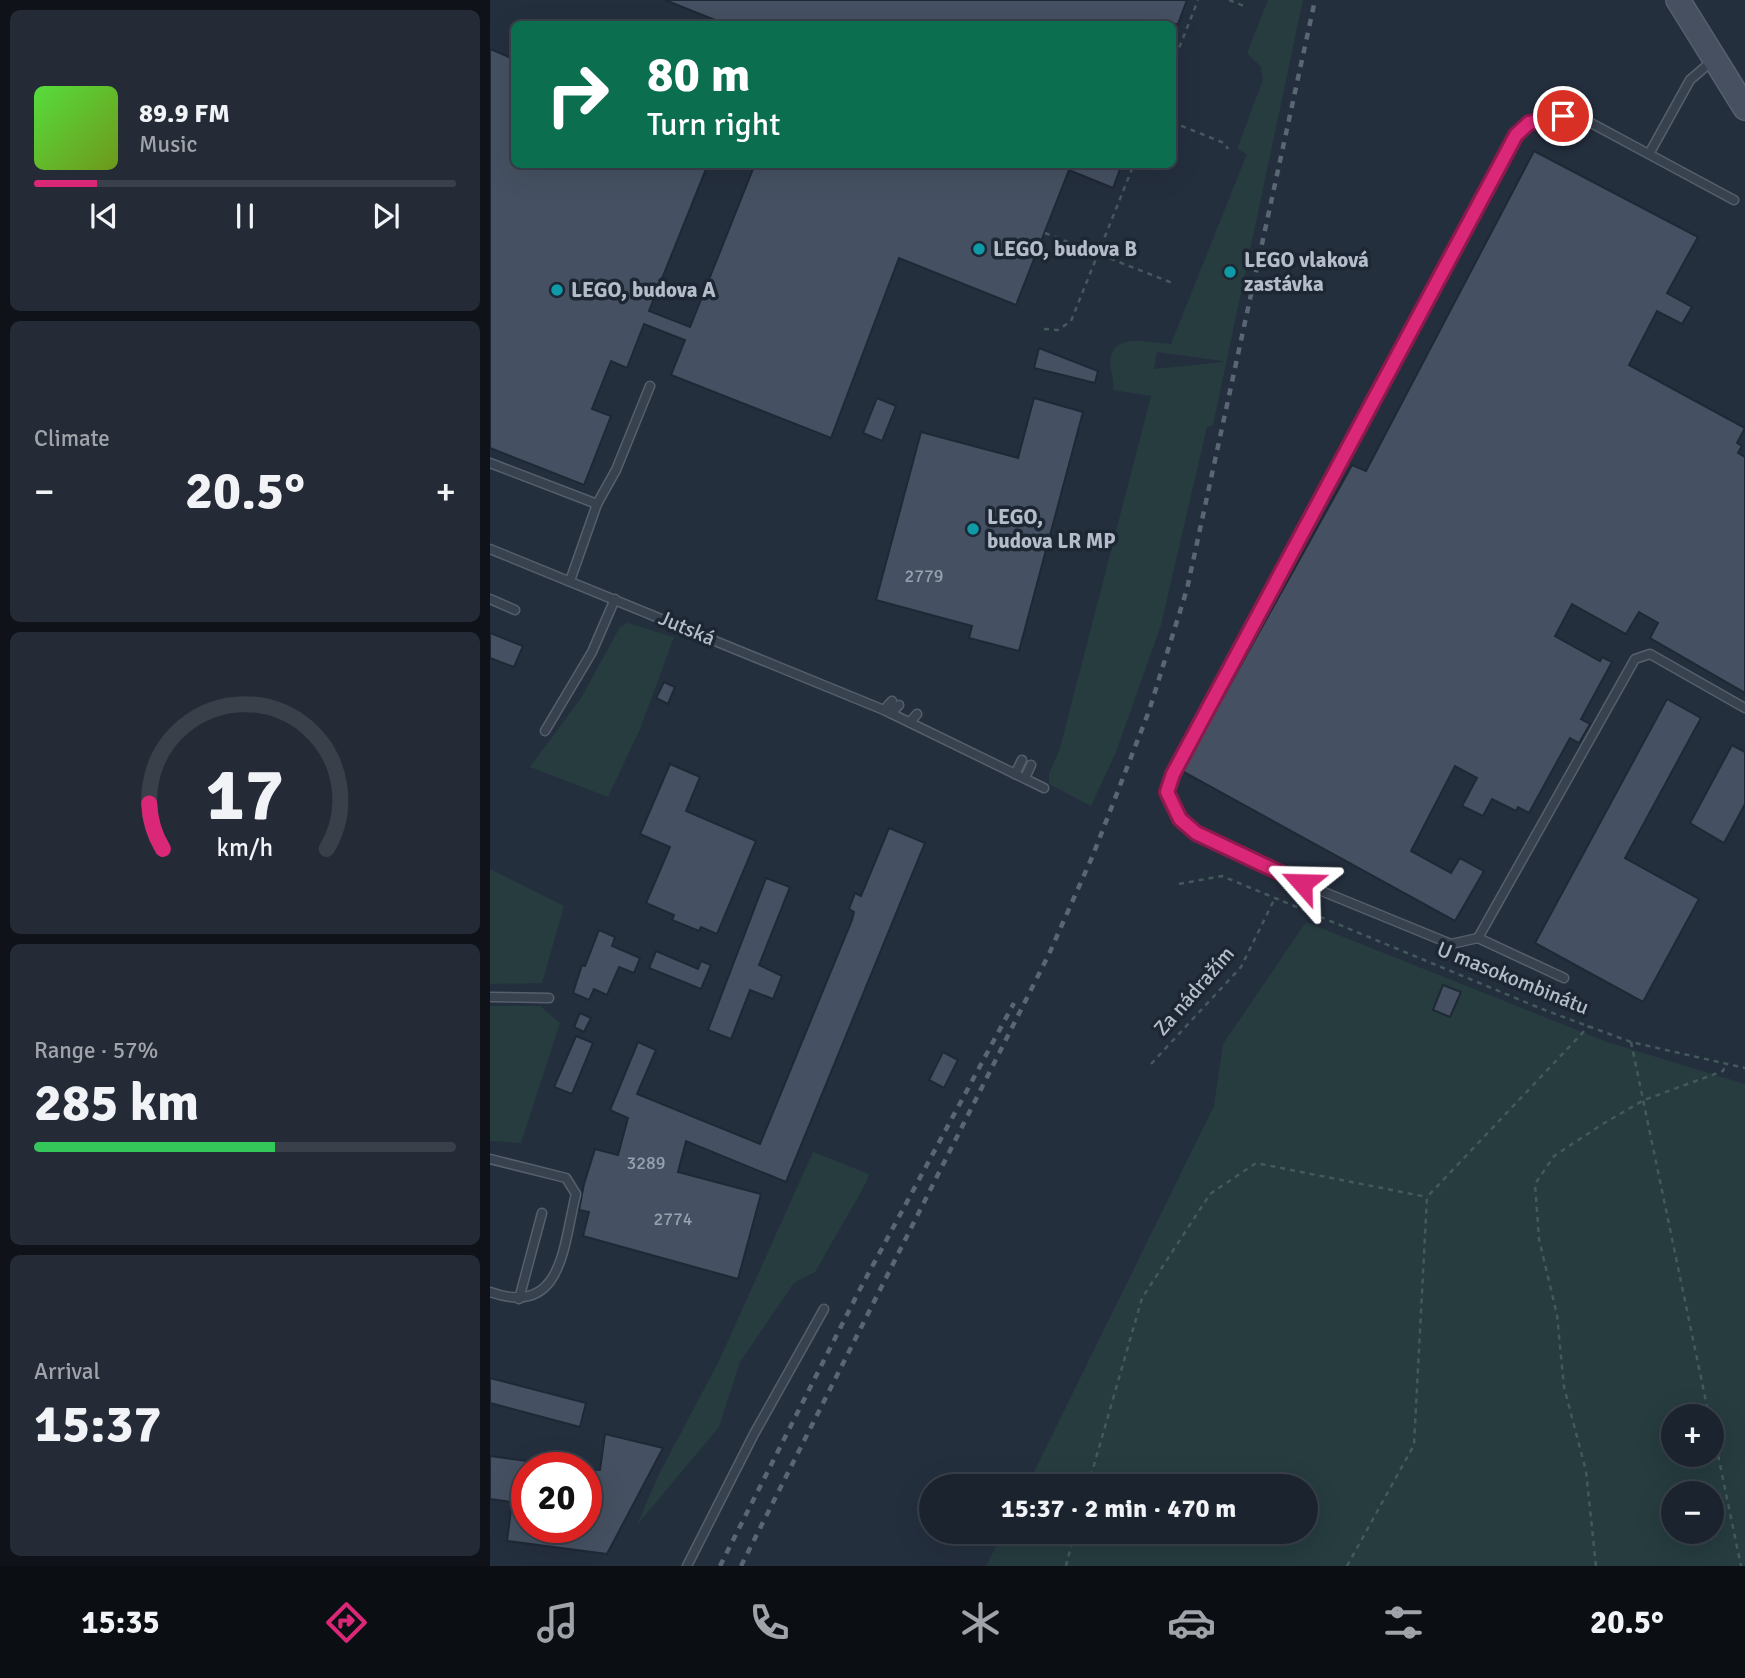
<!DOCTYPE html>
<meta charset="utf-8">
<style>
:root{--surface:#1b232e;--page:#242b36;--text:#f1f3f6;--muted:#a0a4aa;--line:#39404a;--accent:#db2777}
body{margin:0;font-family:Signika,sans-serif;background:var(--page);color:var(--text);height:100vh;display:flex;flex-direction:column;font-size:26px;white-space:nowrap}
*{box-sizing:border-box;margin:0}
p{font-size:23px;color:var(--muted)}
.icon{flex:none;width:38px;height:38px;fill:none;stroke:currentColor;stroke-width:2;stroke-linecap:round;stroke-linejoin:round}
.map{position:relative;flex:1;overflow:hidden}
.side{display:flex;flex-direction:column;gap:10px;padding:10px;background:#0f1319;width:490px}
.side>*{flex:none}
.top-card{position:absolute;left:21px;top:21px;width:665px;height:147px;border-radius:10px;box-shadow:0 7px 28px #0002,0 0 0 2px var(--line);background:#0b6e4f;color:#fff;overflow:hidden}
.fabs{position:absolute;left:1171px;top:1404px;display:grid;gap:14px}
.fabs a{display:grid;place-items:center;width:63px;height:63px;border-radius:50%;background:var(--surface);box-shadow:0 7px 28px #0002,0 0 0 2px var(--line);font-size:35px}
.speed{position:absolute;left:21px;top:1452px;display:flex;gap:14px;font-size:35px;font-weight:700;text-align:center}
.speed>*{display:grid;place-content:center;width:91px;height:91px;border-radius:50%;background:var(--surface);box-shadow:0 7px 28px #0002,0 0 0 2px var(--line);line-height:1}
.speed .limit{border:10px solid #d22;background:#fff;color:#111}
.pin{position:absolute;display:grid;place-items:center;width:60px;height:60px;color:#fff;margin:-30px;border:4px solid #fff;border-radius:50%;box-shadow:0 2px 7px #0007}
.me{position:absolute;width:77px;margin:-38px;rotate:295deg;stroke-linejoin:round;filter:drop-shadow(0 0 5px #0008)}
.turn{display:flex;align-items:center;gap:24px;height:147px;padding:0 21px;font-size:32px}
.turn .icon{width:91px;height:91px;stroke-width:2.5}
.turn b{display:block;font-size:49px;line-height:60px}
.big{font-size:52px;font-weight:800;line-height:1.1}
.side .card{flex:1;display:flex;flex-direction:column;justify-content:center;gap:10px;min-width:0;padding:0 24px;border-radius:10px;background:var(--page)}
.side .dial{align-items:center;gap:0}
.dial svg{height:182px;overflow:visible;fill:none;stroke:var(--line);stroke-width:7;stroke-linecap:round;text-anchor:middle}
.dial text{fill:var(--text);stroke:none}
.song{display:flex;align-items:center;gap:21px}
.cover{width:84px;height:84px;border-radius:10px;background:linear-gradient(135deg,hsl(110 70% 55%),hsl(80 70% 35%))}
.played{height:7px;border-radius:4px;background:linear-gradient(90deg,var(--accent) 15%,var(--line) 15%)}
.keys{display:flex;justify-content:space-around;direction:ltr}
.heat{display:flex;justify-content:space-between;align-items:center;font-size:38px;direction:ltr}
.charge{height:10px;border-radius:5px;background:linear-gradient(90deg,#34c759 57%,var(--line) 0)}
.trip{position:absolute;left:429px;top:1474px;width:399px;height:70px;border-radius:35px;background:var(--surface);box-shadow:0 7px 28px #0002,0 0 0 2px var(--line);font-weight:800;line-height:70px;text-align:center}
.menu{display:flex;height:112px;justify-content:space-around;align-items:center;background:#0b0e12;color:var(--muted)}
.menu .icon{width:49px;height:49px}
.menu .selected{color:var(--accent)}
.menu b{font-size:32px;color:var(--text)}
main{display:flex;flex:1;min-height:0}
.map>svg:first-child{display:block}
.green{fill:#263c3f;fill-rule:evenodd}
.building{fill:#455162;stroke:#1f2835;stroke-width:2}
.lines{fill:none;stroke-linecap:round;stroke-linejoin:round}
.lane-casing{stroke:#565f6c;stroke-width:11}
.secondary-casing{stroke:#565f6c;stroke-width:26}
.path{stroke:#44595c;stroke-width:2.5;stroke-dasharray:5 5;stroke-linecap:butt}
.lane{stroke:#38414e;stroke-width:8}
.secondary{stroke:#465061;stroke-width:23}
.rail{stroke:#5a6575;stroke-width:4.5;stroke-dasharray:7 7;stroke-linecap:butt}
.route-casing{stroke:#8e194d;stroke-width:18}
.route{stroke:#db2777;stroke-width:12}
.culture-dot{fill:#0f9aa8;stroke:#1d2633;stroke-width:2.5}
.labels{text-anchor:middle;stroke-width:7;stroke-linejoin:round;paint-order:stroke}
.number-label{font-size:18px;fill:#98a1af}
.poi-label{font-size:21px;font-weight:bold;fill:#b4bcc9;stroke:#1d2633;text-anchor:start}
.street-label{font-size:21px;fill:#b4bcc9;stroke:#1d2633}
</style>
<main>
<section class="side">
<div class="card">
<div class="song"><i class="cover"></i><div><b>89.9 FM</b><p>Music</p></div></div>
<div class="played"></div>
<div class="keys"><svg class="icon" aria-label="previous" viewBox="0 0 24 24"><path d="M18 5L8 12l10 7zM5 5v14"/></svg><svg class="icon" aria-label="pause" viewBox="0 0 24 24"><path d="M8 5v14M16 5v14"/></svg><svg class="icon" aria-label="next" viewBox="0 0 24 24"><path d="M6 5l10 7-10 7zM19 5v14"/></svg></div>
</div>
<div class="card"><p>Climate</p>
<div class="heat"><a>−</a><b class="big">20.5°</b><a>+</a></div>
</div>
<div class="card dial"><svg viewBox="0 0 100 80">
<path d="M14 69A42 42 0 1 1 86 69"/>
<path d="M14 69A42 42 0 0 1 8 49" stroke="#db2777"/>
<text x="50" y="56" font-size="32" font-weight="700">17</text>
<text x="50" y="72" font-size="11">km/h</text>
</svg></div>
<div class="card"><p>Range · 57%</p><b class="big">285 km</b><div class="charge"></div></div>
<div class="card"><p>Arrival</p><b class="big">15:37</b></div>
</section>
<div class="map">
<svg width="1255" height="1566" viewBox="0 0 1255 1566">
<rect width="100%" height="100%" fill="#242f3e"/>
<g class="green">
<path d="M778 0H813L723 425 717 427 671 625 626 752 601 806 559 784V774L570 748 661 396 623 390C625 379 618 366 621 357 626 332 664 344 681 344L757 154 747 149 773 80 771 67 757 53ZM667 352 732 361 733 362 664 369Z"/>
<polygon points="138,623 184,637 150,729 118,797 40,767 91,698 130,627"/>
<polygon points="0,869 74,906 52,983 0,984"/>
<path d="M816 922 1117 1042 1255 1084V1566H496L514 1531H816V1486H537L724 1106 733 1044ZM1183 1416H1222V1454H1183ZM1183 1493H1222V1531H1183Z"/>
<polygon points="0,1006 50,1006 70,1023 31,1143 0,1141"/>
<polygon points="323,1152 379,1174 376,1183 325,1272 304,1283 250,1362 229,1427 147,1525 169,1474 229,1361"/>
</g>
<g class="building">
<polygon points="175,0 697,0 688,24 235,24"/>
<polygon points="0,49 24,59 24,164 218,164 159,311 200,327 265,164 632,164 623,188 579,170 526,305 409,258 341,438 181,375 195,340 154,324 137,368 121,361 102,409 121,416 94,485 0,448"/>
<polygon points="1044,151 1208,237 1177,293 1202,307 1192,324 1167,311 1139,365 1255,428 1247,443 1252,446 1248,453 1255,457 1255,693 1160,638 1168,623 1149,612 1136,634 1082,604 1065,636 1110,661 1112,657 1122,662 1091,719 1100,724 1089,743 1080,738 1039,813 1028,807 1026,811 1002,799 993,816 972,806 987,778 965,766 921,851 961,873 970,858 994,871 965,921 692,771 862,465 876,471"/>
<polygon points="549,348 608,371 605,383 544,368"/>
<polygon points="387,398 406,406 392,441 373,433"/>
<polygon points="544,398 593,412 529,651 479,638 482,626 386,600 431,432 528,458"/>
<polygon points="0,633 33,646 24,667 0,658"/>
<polygon points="174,682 185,687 178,704 166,698"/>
<polygon points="1177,699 1211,718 1135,858 1209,899 1153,1002 1045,943"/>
<polygon points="1242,745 1255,752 1255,804 1234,843 1200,823"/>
<polygon points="180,764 210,777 196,811 266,841 227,934 211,927 209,931 182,920 184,915 156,903 180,847 150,834"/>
<polygon points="399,828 435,843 296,1182 196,1141 188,1172 271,1194 248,1279 93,1236 99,1212 89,1210 94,1184 105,1149 128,1155 138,1118 120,1110 148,1042 166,1050 147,1094 270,1144 362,920 364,912 359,909 365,893 371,896"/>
<polygon points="276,878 300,887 269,965 292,976 283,999 260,990 241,1039 218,1030"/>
<polygon points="109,930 125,937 122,946 150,958 144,973 129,967 117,995 104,989 99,1000 83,993 92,965 95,966"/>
<polygon points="166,951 208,969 211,961 221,965 211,989 159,968"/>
<polygon points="953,985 971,992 960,1017 943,1010"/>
<polygon points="90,1013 101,1018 94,1032 84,1027"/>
<polygon points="86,1036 103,1043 82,1094 64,1087"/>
<polygon points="453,1052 468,1060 454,1088 439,1080"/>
<polygon points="0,1378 96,1403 90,1427 0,1403"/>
<polygon points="115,1434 173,1448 117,1554 17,1541 22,1502 0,1499 0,1456 37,1461 37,1528 96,1528 96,1469 110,1470"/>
</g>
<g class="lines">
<defs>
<g id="lane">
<polyline points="1159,154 1200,80 1222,61"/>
<polyline points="0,463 107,504 80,581"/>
<polyline points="107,504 126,470 160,386"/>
<polyline points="0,549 394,710 554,788"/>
<polyline points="0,599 25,610"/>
<polyline points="394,710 402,701"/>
<polyline points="401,713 409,705"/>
<polyline points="420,722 427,714"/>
<polyline points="55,731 102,652 125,599"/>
<polyline points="525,774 532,760"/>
<polyline points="535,778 541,765"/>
<polyline points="988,938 961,944 812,883 706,833 681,808 677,792 683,774 1026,135 1039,123 1073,115 1101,123 1244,200"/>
<polyline points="1074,978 988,938 1145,659 1160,654 1255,708"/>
<polyline points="0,997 59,998"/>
<path d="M0 1159 76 1178 86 1194C73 1246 73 1318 0 1292"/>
<polyline points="29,1299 52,1213"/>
<polyline points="197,1566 264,1434 334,1309"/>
</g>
<polyline id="secondary" points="1188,0 1255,108"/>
</defs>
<use href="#lane" class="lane-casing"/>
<use href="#secondary" class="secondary-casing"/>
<g class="path">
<polyline points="739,0 754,6"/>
<polyline points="682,66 708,0"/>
<polyline points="682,122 734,143 738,149"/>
<polyline points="555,233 685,284"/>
<polyline points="554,329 568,330 581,321 644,164"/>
<polyline points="689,884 732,876 1052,1009 1141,1042 1255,1068"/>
<polyline points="1141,1042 1219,1416"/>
<polyline points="661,1064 751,967 785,898"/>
<polyline points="1222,1426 1251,1566"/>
<polyline points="598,1486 652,1298 720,1194 766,1163 937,1197"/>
<polyline points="576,1566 585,1531"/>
<polyline points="857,1566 924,1445 937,1197 1099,1026"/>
<polyline points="1106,1566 1096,1471 1074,1387 1067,1315 1049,1239 1045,1184 1064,1156 1111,1125 1154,1100 1233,1071 1236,1063"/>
</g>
<use href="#lane" class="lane"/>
<use href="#secondary" class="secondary"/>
<g class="rail">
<polyline points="230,1566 369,1291 524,1003"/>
<polyline points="251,1566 559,954 603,855 659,711 697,589 825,0"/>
</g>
</g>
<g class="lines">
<defs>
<polyline id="route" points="812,883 706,833 690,819 677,792 683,774 1026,135 1039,123 1073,116"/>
</defs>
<use href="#route" class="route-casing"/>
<use href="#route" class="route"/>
</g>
<g class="culture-dot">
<circle cx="489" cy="249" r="7"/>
<circle cx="740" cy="272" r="7"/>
<circle cx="67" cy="290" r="7"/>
<circle cx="483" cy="529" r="7"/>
</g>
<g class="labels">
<g class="number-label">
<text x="434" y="582">2779</text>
<text x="156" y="1169">3289</text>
<text x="183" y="1225">2774</text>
</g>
<g class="poi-label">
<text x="503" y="256">LEGO, budova B</text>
<text x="754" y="267">LEGO vlaková<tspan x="754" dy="24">zastávka</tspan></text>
<text x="81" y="297">LEGO, budova A</text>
<text x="497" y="524">LEGO,<tspan x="497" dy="24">budova LR MP</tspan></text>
</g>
<g class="street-label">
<text transform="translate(197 628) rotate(23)" y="7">Jutská</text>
<text transform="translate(1023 978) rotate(22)" y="7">U masokombinátu</text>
<text transform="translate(704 991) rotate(-49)" y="7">Za nádražím</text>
</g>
</g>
</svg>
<div class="fabs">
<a>+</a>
<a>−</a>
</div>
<div class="speed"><div class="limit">20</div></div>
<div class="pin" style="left:1073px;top:116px;background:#d93025"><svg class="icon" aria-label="arrive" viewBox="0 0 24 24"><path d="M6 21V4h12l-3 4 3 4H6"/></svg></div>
<svg class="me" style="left:812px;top:883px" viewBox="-20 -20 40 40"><path d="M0-17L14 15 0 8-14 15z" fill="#db2777" stroke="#fff" stroke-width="4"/></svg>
<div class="trip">15:37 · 2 min · 470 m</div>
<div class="top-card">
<div class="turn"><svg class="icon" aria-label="right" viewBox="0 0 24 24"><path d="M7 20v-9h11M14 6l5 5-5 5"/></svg><div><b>80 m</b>Turn right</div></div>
</div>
</div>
</main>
<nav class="menu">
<b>15:35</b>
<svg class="icon selected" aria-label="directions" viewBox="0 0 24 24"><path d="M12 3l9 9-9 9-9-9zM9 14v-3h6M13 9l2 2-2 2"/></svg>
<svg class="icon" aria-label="music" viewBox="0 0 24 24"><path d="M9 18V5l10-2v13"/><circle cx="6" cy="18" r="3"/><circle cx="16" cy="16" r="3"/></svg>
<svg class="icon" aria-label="phone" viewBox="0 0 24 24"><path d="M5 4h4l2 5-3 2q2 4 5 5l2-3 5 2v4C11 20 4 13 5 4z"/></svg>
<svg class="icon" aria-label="climate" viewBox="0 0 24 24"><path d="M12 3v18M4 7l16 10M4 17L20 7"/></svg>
<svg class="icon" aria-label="car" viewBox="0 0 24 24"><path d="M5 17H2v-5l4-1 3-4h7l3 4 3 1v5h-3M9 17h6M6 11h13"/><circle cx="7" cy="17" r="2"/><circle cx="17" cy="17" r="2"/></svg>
<svg class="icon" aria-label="filters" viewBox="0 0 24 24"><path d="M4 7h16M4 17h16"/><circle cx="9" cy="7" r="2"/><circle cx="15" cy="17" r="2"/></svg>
<b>20.5°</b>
</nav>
